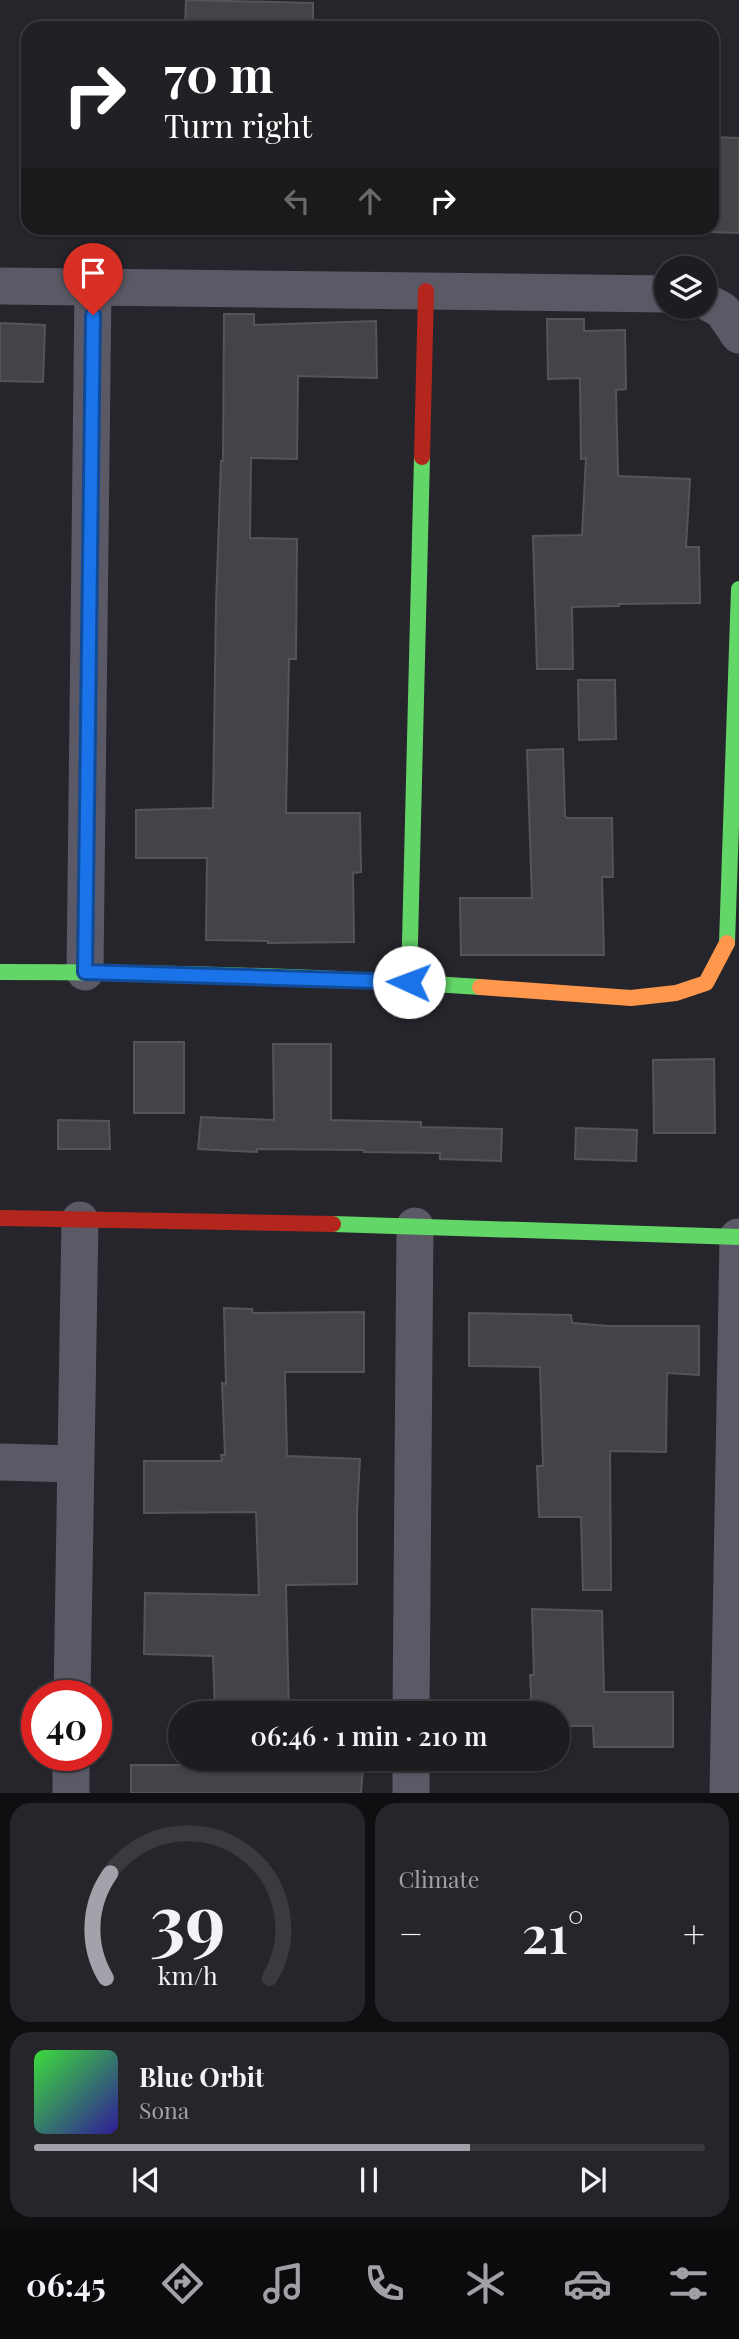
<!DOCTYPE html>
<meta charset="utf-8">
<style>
:root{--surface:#1c1c21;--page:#25252a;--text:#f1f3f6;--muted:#a0a1a5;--line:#3a3a3f;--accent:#a3a2aa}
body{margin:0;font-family:"Playfair Display",serif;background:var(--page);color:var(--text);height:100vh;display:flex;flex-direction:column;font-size:26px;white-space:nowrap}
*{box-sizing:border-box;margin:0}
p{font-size:23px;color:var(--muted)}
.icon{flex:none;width:38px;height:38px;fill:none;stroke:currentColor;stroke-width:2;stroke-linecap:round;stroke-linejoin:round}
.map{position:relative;height:1793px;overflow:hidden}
.panel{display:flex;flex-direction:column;gap:10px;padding:10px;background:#0f0f12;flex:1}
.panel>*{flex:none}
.top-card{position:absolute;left:21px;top:21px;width:698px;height:214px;border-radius:21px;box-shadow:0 2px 5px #0004,0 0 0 2px var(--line);background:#202124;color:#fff;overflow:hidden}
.controls{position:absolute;left:654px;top:256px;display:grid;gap:14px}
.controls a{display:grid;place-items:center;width:63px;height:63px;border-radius:50%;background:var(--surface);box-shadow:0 2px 5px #0004,0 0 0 2px var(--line);font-size:35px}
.speed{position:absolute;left:21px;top:1680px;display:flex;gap:14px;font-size:35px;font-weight:700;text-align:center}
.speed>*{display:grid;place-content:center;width:91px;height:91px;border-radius:50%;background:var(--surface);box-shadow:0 2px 5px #0004,0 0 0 2px var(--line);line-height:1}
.speed .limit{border:10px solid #d22;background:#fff;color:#111}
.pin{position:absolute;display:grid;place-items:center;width:60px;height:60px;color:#fff;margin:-72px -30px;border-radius:50% 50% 50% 0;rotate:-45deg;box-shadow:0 0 7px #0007}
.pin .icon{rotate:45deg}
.me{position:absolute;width:77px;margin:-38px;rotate:272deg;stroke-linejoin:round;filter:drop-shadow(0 0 5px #0008)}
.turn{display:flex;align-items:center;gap:24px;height:147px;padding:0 28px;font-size:32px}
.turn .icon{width:91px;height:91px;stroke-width:2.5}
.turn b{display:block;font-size:49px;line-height:60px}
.lanes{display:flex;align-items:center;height:66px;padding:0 28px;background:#0003;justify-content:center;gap:35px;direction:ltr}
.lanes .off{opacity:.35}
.big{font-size:52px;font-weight:600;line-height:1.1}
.panel .tile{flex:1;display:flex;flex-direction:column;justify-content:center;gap:10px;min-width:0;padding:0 24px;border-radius:21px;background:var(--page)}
.panel .dial{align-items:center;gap:0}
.dial svg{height:182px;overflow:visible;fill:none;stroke:var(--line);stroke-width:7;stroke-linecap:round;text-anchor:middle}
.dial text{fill:var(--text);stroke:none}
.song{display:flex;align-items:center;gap:21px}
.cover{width:84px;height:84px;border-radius:10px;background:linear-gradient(135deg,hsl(120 70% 55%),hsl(250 70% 35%))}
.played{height:7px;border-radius:4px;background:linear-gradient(90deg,var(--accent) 65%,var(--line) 65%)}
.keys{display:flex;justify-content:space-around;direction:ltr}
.heat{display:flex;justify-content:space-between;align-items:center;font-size:38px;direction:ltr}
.panel .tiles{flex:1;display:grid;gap:10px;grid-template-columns:1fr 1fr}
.tile:last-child{grid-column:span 2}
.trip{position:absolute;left:168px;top:1701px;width:402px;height:70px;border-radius:35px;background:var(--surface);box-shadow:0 2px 5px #0004,0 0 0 2px var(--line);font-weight:600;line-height:70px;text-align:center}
.tab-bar{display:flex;height:112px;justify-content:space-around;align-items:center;background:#0b0b0d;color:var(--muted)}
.tab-bar .icon{width:49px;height:49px}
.tab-bar .current{color:var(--accent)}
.tab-bar b{font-size:32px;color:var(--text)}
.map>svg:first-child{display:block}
.building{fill:#444348;stroke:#55545a;stroke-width:2}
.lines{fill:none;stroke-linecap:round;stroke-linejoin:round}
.street{stroke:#5a5965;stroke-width:37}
.fast{stroke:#63d668;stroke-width:16}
.slow{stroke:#ff974d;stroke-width:16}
.jam{stroke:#b3261e;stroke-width:16}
.route-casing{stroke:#114b97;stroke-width:18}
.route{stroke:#1a73e8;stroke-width:12}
</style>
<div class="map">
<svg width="739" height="1793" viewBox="0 0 739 1793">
<rect width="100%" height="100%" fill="#26252c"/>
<g class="building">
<polygon points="186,0 313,3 313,26 238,25 238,28 185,28"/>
<polygon points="712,137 739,138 739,233 712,232"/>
<polygon points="224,314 254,314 254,325 376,321 377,378 298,376 297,459 251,458 250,538 297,539 296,659 289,659 286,813 360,813 361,872 353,873 354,942 268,943 268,941 206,940 207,858 136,858 136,810 213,808 216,604 221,461 223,461"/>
<polygon points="547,319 584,319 584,331 625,330 626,389 616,390 618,476 690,479 686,547 699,547 700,603 619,604 619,606 572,607 573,669 537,669 533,536 582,535 586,458 581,459 580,378 548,379"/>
<polygon points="0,323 45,325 43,382 0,381"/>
<polygon points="578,680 615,680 616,739 579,740"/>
<polygon points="563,749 565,816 567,818 612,818 613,877 602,877 604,955 461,955 460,898 532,898 527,750"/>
<rect x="134" y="1042" width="50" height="71"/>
<polygon points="273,1044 331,1044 331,1120 421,1122 421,1127 502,1129 501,1161 440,1159 440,1153 364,1152 364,1150 257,1149 257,1152 198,1149 201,1117 274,1120"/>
<polygon points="714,1059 715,1133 654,1133 653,1060"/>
<polygon points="58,1120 109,1121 110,1149 58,1149"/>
<polygon points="576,1128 637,1130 636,1161 575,1159"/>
<polygon points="224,1308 252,1309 253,1313 364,1312 364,1372 285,1372 287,1456 360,1459 357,1512 357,1584 286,1585 289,1713 215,1713 213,1656 144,1654 145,1593 259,1595 256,1512 144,1513 144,1461 222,1461 221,1455 225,1455 222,1383 226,1384"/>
<polygon points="469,1313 571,1315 572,1323 609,1326 699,1326 699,1375 667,1373 666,1452 610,1451 611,1590 583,1590 581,1517 539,1517 537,1466 543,1466 540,1367 469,1366"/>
<polygon points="532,1609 602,1611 604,1692 673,1692 673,1747 594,1747 593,1726 558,1726 558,1713 532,1713 530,1675 534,1675"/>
<polygon points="277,1763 363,1768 361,1793 131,1793 131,1765 205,1765 205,1766 277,1769"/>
</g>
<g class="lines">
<g class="street">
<polyline points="0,286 667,294"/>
<polyline points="705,301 722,310 739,335"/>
<polyline points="85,972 93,287"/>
<polyline points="0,1462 74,1464"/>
<polyline points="72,1696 80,1220"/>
<polyline points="411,1713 415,1226"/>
<polyline points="71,1793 71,1755"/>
<polyline points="411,1793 411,1759"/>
<polyline points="728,1793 738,1237"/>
</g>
<g class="fast">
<polyline points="727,943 739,589"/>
<path d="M0 972C160 972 320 976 480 987"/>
<polyline points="409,982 422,457"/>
<polyline points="333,1224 739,1237"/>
</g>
<polyline class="slow" points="480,987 631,998 676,993 706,983 727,943"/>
<g class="jam">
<polyline points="422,457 426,291"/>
<polyline points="0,1218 333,1224"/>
</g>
</g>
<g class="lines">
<defs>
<polyline id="route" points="93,315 85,972 409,982"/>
</defs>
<use href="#route" class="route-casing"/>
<use href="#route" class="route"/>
</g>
</svg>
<div class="controls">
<a><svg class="icon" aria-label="layers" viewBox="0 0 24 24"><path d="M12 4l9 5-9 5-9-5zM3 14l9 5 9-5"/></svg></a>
</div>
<div class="speed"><div class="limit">40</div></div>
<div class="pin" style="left:93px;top:315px;background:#d93025"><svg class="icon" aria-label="arrive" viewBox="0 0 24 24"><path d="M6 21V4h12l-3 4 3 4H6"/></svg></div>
<svg class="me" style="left:409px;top:982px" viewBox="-20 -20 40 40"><circle r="19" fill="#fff"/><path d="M0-13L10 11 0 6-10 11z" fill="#1a73e8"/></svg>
<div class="trip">06:46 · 1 min · 210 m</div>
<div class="top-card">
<div class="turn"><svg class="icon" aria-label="right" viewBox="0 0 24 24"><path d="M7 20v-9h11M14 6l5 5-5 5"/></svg><div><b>70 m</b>Turn right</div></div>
<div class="lanes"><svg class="icon off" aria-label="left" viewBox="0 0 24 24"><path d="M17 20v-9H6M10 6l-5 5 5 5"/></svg><svg class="icon off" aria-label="ahead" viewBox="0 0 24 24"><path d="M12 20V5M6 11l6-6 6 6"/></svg><svg class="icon" aria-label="right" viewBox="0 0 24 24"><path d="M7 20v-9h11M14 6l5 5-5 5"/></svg></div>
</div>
</div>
<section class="panel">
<div class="tiles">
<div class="tile dial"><svg viewBox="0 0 100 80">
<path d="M14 69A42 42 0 1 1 86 69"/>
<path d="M14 69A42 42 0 0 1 16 23" stroke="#a3a2aa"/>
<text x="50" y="56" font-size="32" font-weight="700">39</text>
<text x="50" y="72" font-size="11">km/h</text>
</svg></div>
<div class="tile"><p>Climate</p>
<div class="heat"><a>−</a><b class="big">21°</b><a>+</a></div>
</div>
<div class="tile">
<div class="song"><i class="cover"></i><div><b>Blue Orbit</b><p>Sona</p></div></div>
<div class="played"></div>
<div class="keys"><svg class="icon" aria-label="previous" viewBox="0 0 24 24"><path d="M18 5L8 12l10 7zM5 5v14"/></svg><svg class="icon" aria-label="pause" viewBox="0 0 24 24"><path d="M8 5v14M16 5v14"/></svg><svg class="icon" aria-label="next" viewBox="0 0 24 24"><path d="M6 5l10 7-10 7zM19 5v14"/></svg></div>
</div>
</div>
</section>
<nav class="tab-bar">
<b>06:45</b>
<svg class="icon current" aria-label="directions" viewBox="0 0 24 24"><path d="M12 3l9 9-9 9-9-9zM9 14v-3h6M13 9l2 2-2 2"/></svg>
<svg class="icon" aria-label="music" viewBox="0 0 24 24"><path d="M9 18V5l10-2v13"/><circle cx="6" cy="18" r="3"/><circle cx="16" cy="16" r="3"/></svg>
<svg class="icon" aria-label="phone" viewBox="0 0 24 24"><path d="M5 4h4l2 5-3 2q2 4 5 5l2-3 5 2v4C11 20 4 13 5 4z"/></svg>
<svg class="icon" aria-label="climate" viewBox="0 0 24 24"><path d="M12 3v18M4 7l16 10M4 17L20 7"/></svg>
<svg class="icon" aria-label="car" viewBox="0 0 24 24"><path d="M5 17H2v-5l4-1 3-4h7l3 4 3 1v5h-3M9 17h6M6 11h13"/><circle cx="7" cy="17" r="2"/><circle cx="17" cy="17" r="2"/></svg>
<svg class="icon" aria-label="filters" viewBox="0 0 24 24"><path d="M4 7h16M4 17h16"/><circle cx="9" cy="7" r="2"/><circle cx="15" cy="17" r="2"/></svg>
</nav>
